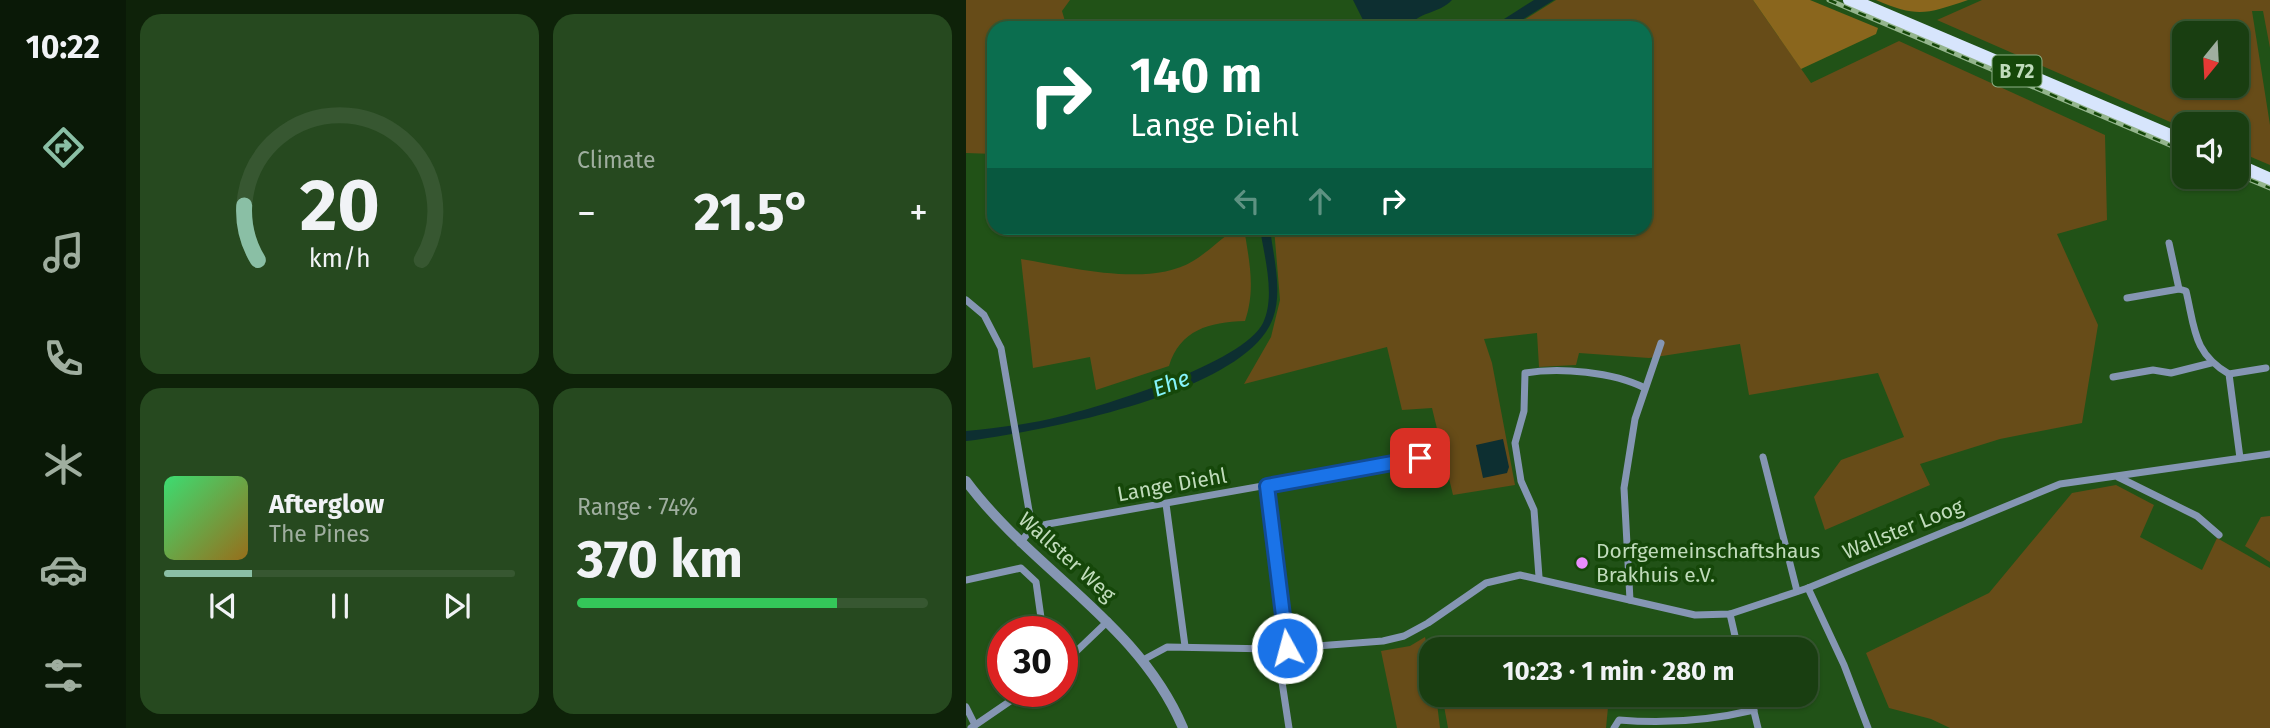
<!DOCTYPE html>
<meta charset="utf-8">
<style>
:root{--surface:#193e11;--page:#26491f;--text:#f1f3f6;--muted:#9fae9f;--line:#375731;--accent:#8abfa5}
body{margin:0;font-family:"Fira Sans",sans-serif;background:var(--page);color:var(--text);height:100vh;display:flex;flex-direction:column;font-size:26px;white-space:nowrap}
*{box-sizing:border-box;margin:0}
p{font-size:23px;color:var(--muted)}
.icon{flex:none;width:38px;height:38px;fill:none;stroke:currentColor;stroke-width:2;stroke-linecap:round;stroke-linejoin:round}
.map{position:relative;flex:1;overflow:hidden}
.drawer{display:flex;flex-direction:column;gap:14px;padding:14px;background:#0e2209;width:840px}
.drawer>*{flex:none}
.banner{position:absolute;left:21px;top:21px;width:665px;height:214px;border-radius:21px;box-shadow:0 2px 5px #0004,0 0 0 2px var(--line);background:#0b6e4f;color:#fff;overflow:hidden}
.needle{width:46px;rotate:198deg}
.buttons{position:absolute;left:1206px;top:21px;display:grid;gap:14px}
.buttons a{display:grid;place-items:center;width:77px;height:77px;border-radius:14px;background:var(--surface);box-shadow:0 2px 5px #0004,0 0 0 2px var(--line);font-size:35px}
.speed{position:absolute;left:21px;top:616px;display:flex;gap:14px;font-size:35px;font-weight:700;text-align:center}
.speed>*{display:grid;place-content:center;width:91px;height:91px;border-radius:50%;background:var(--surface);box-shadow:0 2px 5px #0004,0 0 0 2px var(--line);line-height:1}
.speed .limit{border:10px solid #d22;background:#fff;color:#111}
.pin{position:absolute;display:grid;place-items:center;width:60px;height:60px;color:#fff;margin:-30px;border-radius:14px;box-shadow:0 4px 10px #0006}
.me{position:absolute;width:77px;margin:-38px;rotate:353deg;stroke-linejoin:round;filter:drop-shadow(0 0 5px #0008)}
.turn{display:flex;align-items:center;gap:24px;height:147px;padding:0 28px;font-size:32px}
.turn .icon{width:91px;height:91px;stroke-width:2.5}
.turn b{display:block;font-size:49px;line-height:60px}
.lanes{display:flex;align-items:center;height:66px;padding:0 28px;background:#0003;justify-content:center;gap:35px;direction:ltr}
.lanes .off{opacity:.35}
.big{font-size:52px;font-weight:700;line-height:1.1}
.drawer .tile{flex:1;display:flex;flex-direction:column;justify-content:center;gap:10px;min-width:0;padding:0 24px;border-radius:21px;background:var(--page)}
.drawer .dial{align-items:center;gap:0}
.dial svg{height:182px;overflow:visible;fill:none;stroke:var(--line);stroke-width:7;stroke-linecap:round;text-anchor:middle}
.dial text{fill:var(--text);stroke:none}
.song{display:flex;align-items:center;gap:21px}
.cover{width:84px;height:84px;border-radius:10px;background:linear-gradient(135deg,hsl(140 70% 55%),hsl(40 70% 35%))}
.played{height:7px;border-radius:4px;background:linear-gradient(90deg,var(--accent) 25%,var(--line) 25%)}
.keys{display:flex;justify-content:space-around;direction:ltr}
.heat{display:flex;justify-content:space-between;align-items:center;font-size:38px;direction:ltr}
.charge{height:10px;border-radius:5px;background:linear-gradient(90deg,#34c759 74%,var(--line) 0)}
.drawer .tiles{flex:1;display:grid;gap:14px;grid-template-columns:repeat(2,1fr)}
.trip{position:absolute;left:453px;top:637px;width:399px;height:70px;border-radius:21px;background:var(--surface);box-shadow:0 2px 5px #0004,0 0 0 2px var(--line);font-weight:700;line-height:70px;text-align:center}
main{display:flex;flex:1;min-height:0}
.tabs{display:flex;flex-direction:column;width:126px;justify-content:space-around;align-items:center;background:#0a1907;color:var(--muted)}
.tabs .icon{width:49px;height:49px}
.tabs .selected{color:var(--accent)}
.tabs b{font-size:32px;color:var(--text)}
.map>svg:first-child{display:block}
.green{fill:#674c18;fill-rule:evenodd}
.forest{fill:#8a661d}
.water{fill:#0d2f31}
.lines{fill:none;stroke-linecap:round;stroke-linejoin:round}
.minor{stroke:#8596b3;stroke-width:7}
.tertiary{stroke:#8596b3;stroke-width:10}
.primary{stroke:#d7e5fc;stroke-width:14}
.rail-casing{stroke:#94b58d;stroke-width:5}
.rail{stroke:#154709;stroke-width:2.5;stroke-dasharray:8;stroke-linecap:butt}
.route-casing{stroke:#114b97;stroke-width:18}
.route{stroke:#1a73e8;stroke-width:12}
.poi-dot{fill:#ea8dfd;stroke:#154709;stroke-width:2.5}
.labels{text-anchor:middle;stroke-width:7;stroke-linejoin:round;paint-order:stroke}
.shield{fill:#154709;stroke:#8daf86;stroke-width:2}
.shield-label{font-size:19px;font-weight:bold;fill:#c0dbbb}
.street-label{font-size:21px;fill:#c0dbbb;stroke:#154709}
.poi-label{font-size:21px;fill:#c0dbbb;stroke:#154709;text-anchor:start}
.water-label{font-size:23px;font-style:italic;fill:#85f4fa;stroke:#154709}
</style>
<main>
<nav class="tabs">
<b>10:22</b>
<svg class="icon selected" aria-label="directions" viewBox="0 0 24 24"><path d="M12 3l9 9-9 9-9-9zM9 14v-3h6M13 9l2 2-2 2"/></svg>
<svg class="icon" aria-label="music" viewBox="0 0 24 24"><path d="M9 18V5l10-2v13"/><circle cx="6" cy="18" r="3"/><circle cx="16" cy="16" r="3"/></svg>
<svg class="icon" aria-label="phone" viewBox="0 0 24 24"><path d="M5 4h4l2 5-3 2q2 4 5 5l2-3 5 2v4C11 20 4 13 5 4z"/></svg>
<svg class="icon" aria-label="climate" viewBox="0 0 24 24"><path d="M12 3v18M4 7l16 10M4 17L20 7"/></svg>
<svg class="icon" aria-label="car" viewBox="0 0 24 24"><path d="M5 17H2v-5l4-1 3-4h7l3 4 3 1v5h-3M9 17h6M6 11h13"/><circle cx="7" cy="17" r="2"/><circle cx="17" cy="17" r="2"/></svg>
<svg class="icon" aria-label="filters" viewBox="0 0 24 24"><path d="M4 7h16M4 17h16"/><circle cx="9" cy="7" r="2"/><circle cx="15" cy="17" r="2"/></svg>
</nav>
<section class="drawer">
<div class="tiles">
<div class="tile dial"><svg viewBox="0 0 100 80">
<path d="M14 69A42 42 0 1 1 86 69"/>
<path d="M14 69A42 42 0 0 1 8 45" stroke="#8abfa5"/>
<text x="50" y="56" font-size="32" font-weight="700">20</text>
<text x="50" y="72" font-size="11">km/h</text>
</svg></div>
<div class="tile"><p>Climate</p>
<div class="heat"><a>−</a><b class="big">21.5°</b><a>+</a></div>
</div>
<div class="tile">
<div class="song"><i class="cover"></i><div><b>Afterglow</b><p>The Pines</p></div></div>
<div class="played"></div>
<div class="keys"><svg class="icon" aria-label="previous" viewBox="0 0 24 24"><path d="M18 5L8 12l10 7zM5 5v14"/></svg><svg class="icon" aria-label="pause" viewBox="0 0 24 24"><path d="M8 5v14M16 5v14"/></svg><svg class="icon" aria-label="next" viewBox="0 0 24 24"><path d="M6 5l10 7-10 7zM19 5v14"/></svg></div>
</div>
<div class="tile"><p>Range · 74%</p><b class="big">370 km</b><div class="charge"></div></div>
</div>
</section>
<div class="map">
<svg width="1304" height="728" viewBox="0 0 1304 728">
<rect width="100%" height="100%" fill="#215217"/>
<g class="green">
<polygon points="0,0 104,0 96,11 101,28 28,28 28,154 0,153"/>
<polygon points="590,0 787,0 845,83 933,41 1139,135 1141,220 1091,234 1132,325 1116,423 1034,439 954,464 964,485 859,530 848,497 875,460 938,437 912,373 783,395 774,344 683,358 613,353 610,365 573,367 571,333 518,339 526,363 549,485 487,495 466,408 436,410 421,347 278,384 305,337 314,300 308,228 679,228 679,28 545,28"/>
<path d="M1016 0H1304V48L1297 11H1286L1304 125V165L1271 151 1270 124H1218V128L971 20ZM1218 33H1270V86H1218Z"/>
<path d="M270 228H278C283 260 290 289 279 321 243 322 214 330 203 366L130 390 124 357 67 368 55 259C103 267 183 288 227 261 242 252 256 238 270 228Z"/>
<polygon points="1150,485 1188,505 1174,537 1236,570 1251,538 1304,568 1304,728 984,728 965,719 923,708 900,653 1023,593 1106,493"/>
<polygon points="1304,516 1304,562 1279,546 1295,517"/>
<polygon points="459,637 465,663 466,695 470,695 474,728 431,728 415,651 444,646"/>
<polygon points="476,695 643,697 640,728 482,728"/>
</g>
<g class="forest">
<polygon points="787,0 844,0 912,28 910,34 835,69"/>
<path d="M910 0H1002C960 14 952 18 910 0Z"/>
</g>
<g class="water">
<path d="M387 0H486C473 14 453 11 441 28H401Z"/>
<polygon points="568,0 588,0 543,28 524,28"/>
<path d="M294 228H304C307 256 317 290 307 318 281 393 72 432 0 441V431C32 428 65 424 96 416 140 405 277 363 297 323 310 296 298 256 294 228Z"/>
<polygon points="537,439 543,467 541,473 517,478 510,445"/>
</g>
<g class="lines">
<g class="minor">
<path d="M1203 243 1213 289 1220 291C1229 329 1227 353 1263 374L1274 458"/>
<polyline points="1161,298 1213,289"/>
<polyline points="0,300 18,315 35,348 66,528"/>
<polyline points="1263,374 1300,368"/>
<polyline points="1147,377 1187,370 1205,373 1245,363"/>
<polyline points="797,457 831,591"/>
<polyline points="1152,477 1231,516 1253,535"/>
<polyline points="301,486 321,648"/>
<polyline points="200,504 219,646"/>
<polyline points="54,543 66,528 82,524 454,458"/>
<path d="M573 577 568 510 555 481 549 443 558 411 559 373C594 367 647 372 679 388"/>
<polyline points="0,580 55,568 70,582 77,632"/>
<polyline points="842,588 878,665 902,728"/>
<polyline points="664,600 658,488 669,419 695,343"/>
<polyline points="764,614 772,649"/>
<polyline points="311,649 323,728"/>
<polyline points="177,660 201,647 311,649 417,641 438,636 462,623 520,583 554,575 729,615 764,614 842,588 1094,484 1304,454"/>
<polyline points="96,665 142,621"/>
<polyline points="784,695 792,728"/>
<polyline points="0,707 9,725"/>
<polyline points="5,728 59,691"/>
<path d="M648 728 653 720C700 724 742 721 788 710"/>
</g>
<path class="tertiary" d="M0 481C66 570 173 623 217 728"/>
<g class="primary">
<polyline points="884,0 1218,142"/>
<polyline points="1270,165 1304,180"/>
</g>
<defs>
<g id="rail">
<polyline points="863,0 1218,151"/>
<polyline points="1270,174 1304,188"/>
</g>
</defs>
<use href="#rail" class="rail-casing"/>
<use href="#rail" class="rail"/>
</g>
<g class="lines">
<defs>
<polyline id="route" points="321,648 301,486 454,458"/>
</defs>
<use href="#route" class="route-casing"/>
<use href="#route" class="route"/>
</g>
<circle class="poi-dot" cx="616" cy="563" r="7"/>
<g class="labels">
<rect class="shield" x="1026.5" y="55.5" width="49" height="31" rx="5"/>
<g class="shield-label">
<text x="1051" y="78">B 72</text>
</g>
<g class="street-label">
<text transform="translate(206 485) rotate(-10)" y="7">Lange Diehl</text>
<text transform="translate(937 529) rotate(-22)" y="7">Wallster Loog</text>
<text transform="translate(101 557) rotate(42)" y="7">Wallster Weg</text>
</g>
<g class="poi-label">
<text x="630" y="558">Dorfgemeinschaftshaus<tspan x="630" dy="24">Brakhuis e.V.</tspan></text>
</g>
<g class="water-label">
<text transform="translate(205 383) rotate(-20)" y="8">Ehe</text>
</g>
</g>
</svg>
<div class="buttons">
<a><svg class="needle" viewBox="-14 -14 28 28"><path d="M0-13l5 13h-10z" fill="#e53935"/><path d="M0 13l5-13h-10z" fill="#9fae9f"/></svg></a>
<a><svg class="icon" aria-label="sound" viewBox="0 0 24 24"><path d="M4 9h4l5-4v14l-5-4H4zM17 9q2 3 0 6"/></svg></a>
</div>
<div class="speed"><div class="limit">30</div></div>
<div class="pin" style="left:454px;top:458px;background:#d93025"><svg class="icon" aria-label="arrive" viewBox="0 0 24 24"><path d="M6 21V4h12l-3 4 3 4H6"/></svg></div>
<svg class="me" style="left:321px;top:648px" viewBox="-20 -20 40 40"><circle r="17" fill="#1a73e8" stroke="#fff" stroke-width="3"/><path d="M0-11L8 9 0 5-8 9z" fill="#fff"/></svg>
<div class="trip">10:23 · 1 min · 280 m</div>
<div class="banner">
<div class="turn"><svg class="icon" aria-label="right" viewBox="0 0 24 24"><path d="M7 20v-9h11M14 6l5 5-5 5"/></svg><div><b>140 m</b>Lange Diehl</div></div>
<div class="lanes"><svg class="icon off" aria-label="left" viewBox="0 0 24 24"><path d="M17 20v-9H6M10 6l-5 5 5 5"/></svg><svg class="icon off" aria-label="ahead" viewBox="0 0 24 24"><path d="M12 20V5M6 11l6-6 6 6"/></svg><svg class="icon" aria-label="right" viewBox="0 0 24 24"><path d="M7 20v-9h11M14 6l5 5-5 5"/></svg></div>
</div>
</div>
</main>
